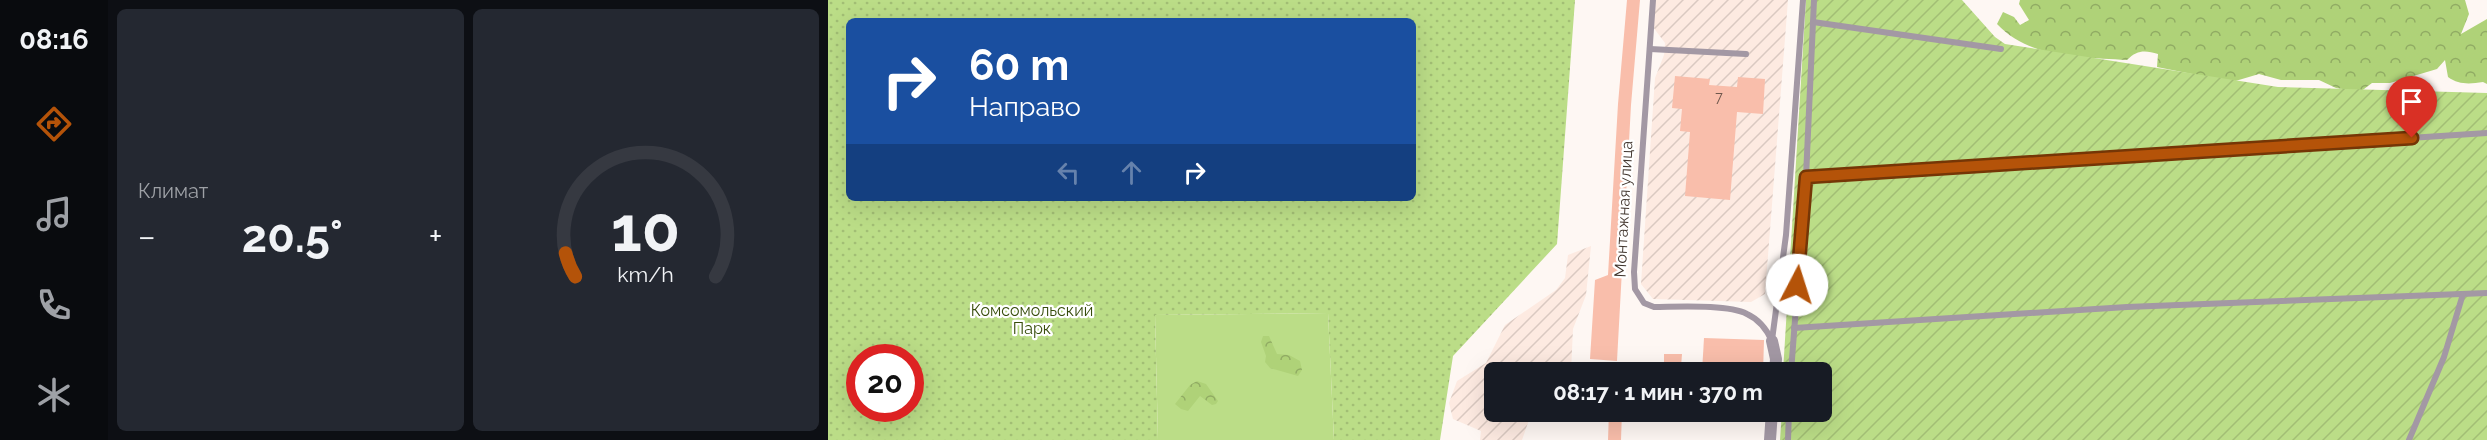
<!DOCTYPE html>
<html lang="ru">
<meta charset="utf-8">
<style>
:root{--surface:#171b24;--page:#242831;--text:#f1f3f6;--muted:#9ea1a6;--line:#363941;--accent:#b45309}
body{margin:0;font-family:Raleway,sans-serif;background:var(--page);color:var(--text);height:100vh;display:flex;flex-direction:column;font-size:22px;white-space:nowrap}
*{box-sizing:border-box;margin:0}
p{font-size:20px;color:var(--muted)}
.icon{flex:none;width:33px;height:33px;fill:none;stroke:currentColor;stroke-width:2;stroke-linecap:round;stroke-linejoin:round}
.map{position:relative;flex:1;overflow:hidden}
.side{display:flex;flex-direction:column;gap:9px;padding:9px;background:#0d0f14;width:720px}
.side>*{flex:none}
.banner{position:absolute;left:18px;top:18px;width:570px;height:183px;border-radius:9px;box-shadow:0 6px 24px #0002;background:#1a4fa0;color:#fff;overflow:hidden}
.speed{position:absolute;left:18px;top:344px;display:flex;gap:12px;font-size:30px;font-weight:700;text-align:center}
.speed>*{display:grid;place-content:center;width:78px;height:78px;border-radius:50%;background:var(--surface);box-shadow:0 6px 24px #0002;line-height:1}
.speed .limit{border:9px solid #d22;background:#fff;color:#111}
.pin{position:absolute;display:grid;place-items:center;width:51px;height:51px;color:#fff;margin:-62px -26px;border-radius:50% 50% 50% 0;rotate:-45deg;box-shadow:0 0 6px #0007}
.pin .icon{rotate:45deg}
.me{position:absolute;width:66px;margin:-33px;rotate:5deg;stroke-linejoin:round;filter:drop-shadow(0 0 4px #0008)}
.turn{display:flex;align-items:center;gap:21px;height:126px;padding:0 24px;font-size:27px}
.turn .icon{width:78px;height:78px;stroke-width:2.5}
.turn b{display:block;font-size:42px;line-height:51px}
.lanes{display:flex;align-items:center;height:57px;padding:0 24px;background:#0003;justify-content:center;gap:30px;direction:ltr}
.lanes .off{opacity:.35}
.big{font-size:45px;font-weight:700;line-height:1.1}
.side .card{flex:1;display:flex;flex-direction:column;justify-content:center;gap:9px;min-width:0;padding:0 21px;border-radius:9px;background:var(--page)}
.side .dial{align-items:center;gap:0}
.dial svg{height:156px;overflow:visible;fill:none;stroke:var(--line);stroke-width:7;stroke-linecap:round;text-anchor:middle}
.dial text{fill:var(--text);stroke:none}
.heat{display:flex;justify-content:space-between;align-items:center;font-size:33px;direction:ltr}
.side .tiles{flex:1;display:grid;gap:9px;grid-template-columns:repeat(2,1fr)}
.trip{position:absolute;left:656px;top:362px;width:348px;height:60px;border-radius:9px;background:var(--surface);box-shadow:0 6px 24px #0002;font-weight:700;line-height:60px;text-align:center}
main{display:flex;flex:1;min-height:0}
.tabs{display:flex;flex-direction:column;width:108px;justify-content:space-around;align-items:center;background:#090b0e;color:var(--muted)}
.tabs .icon{width:42px;height:42px}
.tabs .on{color:var(--accent)}
.tabs b{font-size:27px;color:var(--text)}
.map>svg:first-child{display:block}
.industrial{fill:url(#industrial-furrows)}
.grass{fill:#bbdd87}
.forest{fill:url(#forest-crowns)}
.park{fill:url(#park-dots);fill-rule:evenodd}
.garden{fill:url(#garden-furrows)}
.building{fill:#f9beab}
.lines{fill:none;stroke-linecap:round;stroke-linejoin:round}
.lane{stroke:#a398a4;stroke-width:6}
.street{stroke:#a398a4;stroke-width:12}
.route-casing{stroke:#753606;stroke-width:15}
.route{stroke:#b45309;stroke-width:10}
.labels{text-anchor:middle;stroke-width:4.5;stroke-linejoin:round;paint-order:stroke}
.number-label{font-size:14px;fill:#6f574c}
.street-label{font-size:16px;fill:#41352d;stroke:#fff}
.park-label{font-size:16px;fill:#384d0c;stroke:#fff}
</style>
<main>
<nav class="tabs">
<b>08:16</b>
<svg class="icon on" aria-label="directions" viewBox="0 0 24 24"><path d="M12 3l9 9-9 9-9-9zM9 14v-3h6M13 9l2 2-2 2"/></svg>
<svg class="icon" aria-label="music" viewBox="0 0 24 24"><path d="M9 18V5l10-2v13"/><circle cx="6" cy="18" r="3"/><circle cx="16" cy="16" r="3"/></svg>
<svg class="icon" aria-label="phone" viewBox="0 0 24 24"><path d="M5 4h4l2 5-3 2q2 4 5 5l2-3 5 2v4C11 20 4 13 5 4z"/></svg>
<svg class="icon" aria-label="climate" viewBox="0 0 24 24"><path d="M12 3v18M4 7l16 10M4 17L20 7"/></svg>
</nav>
<section class="side">
<div class="tiles">
<div class="card"><p>Климат</p>
<div class="heat"><a>−</a><b class="big">20.5°</b><a>+</a></div>
</div>
<div class="card dial"><svg viewBox="0 0 100 80">
<path d="M14 69A42 42 0 1 1 86 69"/>
<path d="M14 69A42 42 0 0 1 9 57" stroke="#b45309"/>
<text x="50" y="56" font-size="32" font-weight="700">10</text>
<text x="50" y="72" font-size="11">km/h</text>
</svg></div>
</div>
</section>
<div class="map">
<svg width="1659" height="440" viewBox="0 0 1659 440">
<defs>
<pattern id="industrial-furrows" width="10" height="10" patternUnits="userSpaceOnUse" patternTransform="scale(1.5)"><rect width="10" height="10" fill="#fdeae1"/><path d="M-1 1l2-2M0 10L10 0M9 11l2-2" fill="none" stroke="#dac9c1"/></pattern>
<pattern id="forest-crowns" width="20" height="18" patternUnits="userSpaceOnUse" patternTransform="scale(1.5)"><rect width="20" height="18" fill="#afd278"/><path d="M2 6a3 3 0 1 1 6 0M12 15a3 3 0 1 1 6 0" fill="none" stroke="#90ab63"/></pattern>
<pattern id="park-dots" width="8" height="8" patternUnits="userSpaceOnUse" patternTransform="scale(1.5)"><rect width="8" height="8" fill="#bbdd87"/><path d="M2 2h.1M6 6h.1" fill="none" stroke="#a2be75" stroke-width="1.8" stroke-linecap="round"/></pattern>
<pattern id="garden-furrows" width="10" height="10" patternUnits="userSpaceOnUse" patternTransform="scale(1.5)"><rect width="10" height="10" fill="#bbdd87"/><path d="M-1 1l2-2M0 10L10 0M9 11l2-2" fill="none" stroke="#a2be75"/></pattern>
</defs>
<rect width="100%" height="100%" fill="#fef7f3"/>
<g class="industrial">
<polygon points="826,0 960,0 937,294 923,302 825,299 813,284 827,78 836,55 837,43 825,27"/>
<polygon points="763,246 758,295 745,329 743,372 666,372 666,411 704,411 694,440 652,440 653,431 625,419 621,403 629,381 658,363 677,325 728,290 737,278 740,255"/>
</g>
<polygon class="grass" points="500,313 506,440 330,440 327,315"/>
<g class="forest">
<path d="M1192 0H1637L1641 14 1633 34 1659 19V84L1655 82C1642 84 1631 85 1620 77L1617 60 1609 69 1562 83H1544L1532 92 1508 88 1491 80H1453L1431 74 1404 82 1329 67 1330 54C1317 50 1309 50 1299 60 1254 57 1202 59 1169 24L1175 12 1186 17 1192 25 1201 20 1191 4Z"/>
<polygon points="435,336 441,336 449,354 461,355 472,361 474,370 470,376 442,368 437,362 438,356 433,342"/>
<polygon points="369,381 378,384 390,401 388,404 384,405 372,396 360,411 353,409 347,404 362,385"/>
</g>
<path class="park" d="M0 0H747L729 244 625 356 612 440H506L500 313 327 315 330 440H0ZM21 21H585V198H21ZM32 357H82V408H32Z"/>
<polygon class="garden" points="978,0 1134,0 1167,37 1177,44 1450,87 1659,93 1659,440 952,440 954,411 993,411 993,372 955,372"/>
<g class="building">
<polygon points="799,0 812,0 803,105 789,361 762,359 767,280 780,275 790,104"/>
<polygon points="847,76 882,79 881,85 909,87 910,77 937,79 935,114 909,112 902,200 857,196 862,132 852,131 854,109 844,108"/>
<polygon points="876,338 936,340 935,372 874,372"/>
<polygon points="836,354 854,354 853,367 836,366"/>
<polygon points="781,411 794,411 793,440 780,440"/>
<polygon points="830,411 874,411 873,422 830,419"/>
</g>
<g class="lines">
<g class="lane">
<path d="M825 0 806 272 807 289 816 303 826 307C849 307 899 304 919 314 930 319 939 330 944 341"/>
<polyline points="985,22 1173,49"/>
<polyline points="822,49 918,54"/>
<polyline points="978,177 1659,133"/>
<polyline points="966,328 1299,307 1659,293"/>
<polyline points="944,340 958,235 975,0"/>
<polyline points="963,372 978,177 986,0"/>
<polyline points="960,440 961,411"/>
<polyline points="1581,440 1616,357 1635,294"/>
</g>
<g class="street">
<polyline points="944,341 948,359 947,372"/>
<polyline points="942,440 944,411"/>
</g>
</g>
<g class="lines">
<defs>
<polyline id="route" points="969,285 978,177 1584,138"/>
</defs>
<use href="#route" class="route-casing"/>
<use href="#route" class="route"/>
</g>
<g class="labels">
<g class="number-label">
<text x="891" y="102">7</text>
</g>
<g class="street-label">
<text transform="translate(795 209) rotate(-87)" y="6">Монтажная улица</text>
</g>
<g class="park-label">
<text x="204" y="316">Комсомольский<tspan x="204" dy="18">Парк</tspan></text>
</g>
</g>
</svg>
<div class="speed"><div class="limit">20</div></div>
<div class="pin" style="left:1584px;top:138px;background:#d93025"><svg class="icon" aria-label="arrive" viewBox="0 0 24 24"><path d="M6 21V4h12l-3 4 3 4H6"/></svg></div>
<svg class="me" style="left:969px;top:285px" viewBox="-20 -20 40 40"><circle r="19" fill="#fff"/><path d="M0-13L10 11 0 6-10 11z" fill="#b45309"/></svg>
<div class="trip">08:17 · 1 мин · 370 m</div>
<div class="banner">
<div class="turn"><svg class="icon" aria-label="right" viewBox="0 0 24 24"><path d="M7 20v-9h11M14 6l5 5-5 5"/></svg><div><b>60 m</b>Направо</div></div>
<div class="lanes"><svg class="icon off" aria-label="left" viewBox="0 0 24 24"><path d="M17 20v-9H6M10 6l-5 5 5 5"/></svg><svg class="icon off" aria-label="ahead" viewBox="0 0 24 24"><path d="M12 20V5M6 11l6-6 6 6"/></svg><svg class="icon" aria-label="right" viewBox="0 0 24 24"><path d="M7 20v-9h11M14 6l5 5-5 5"/></svg></div>
</div>
</div>
</main>
